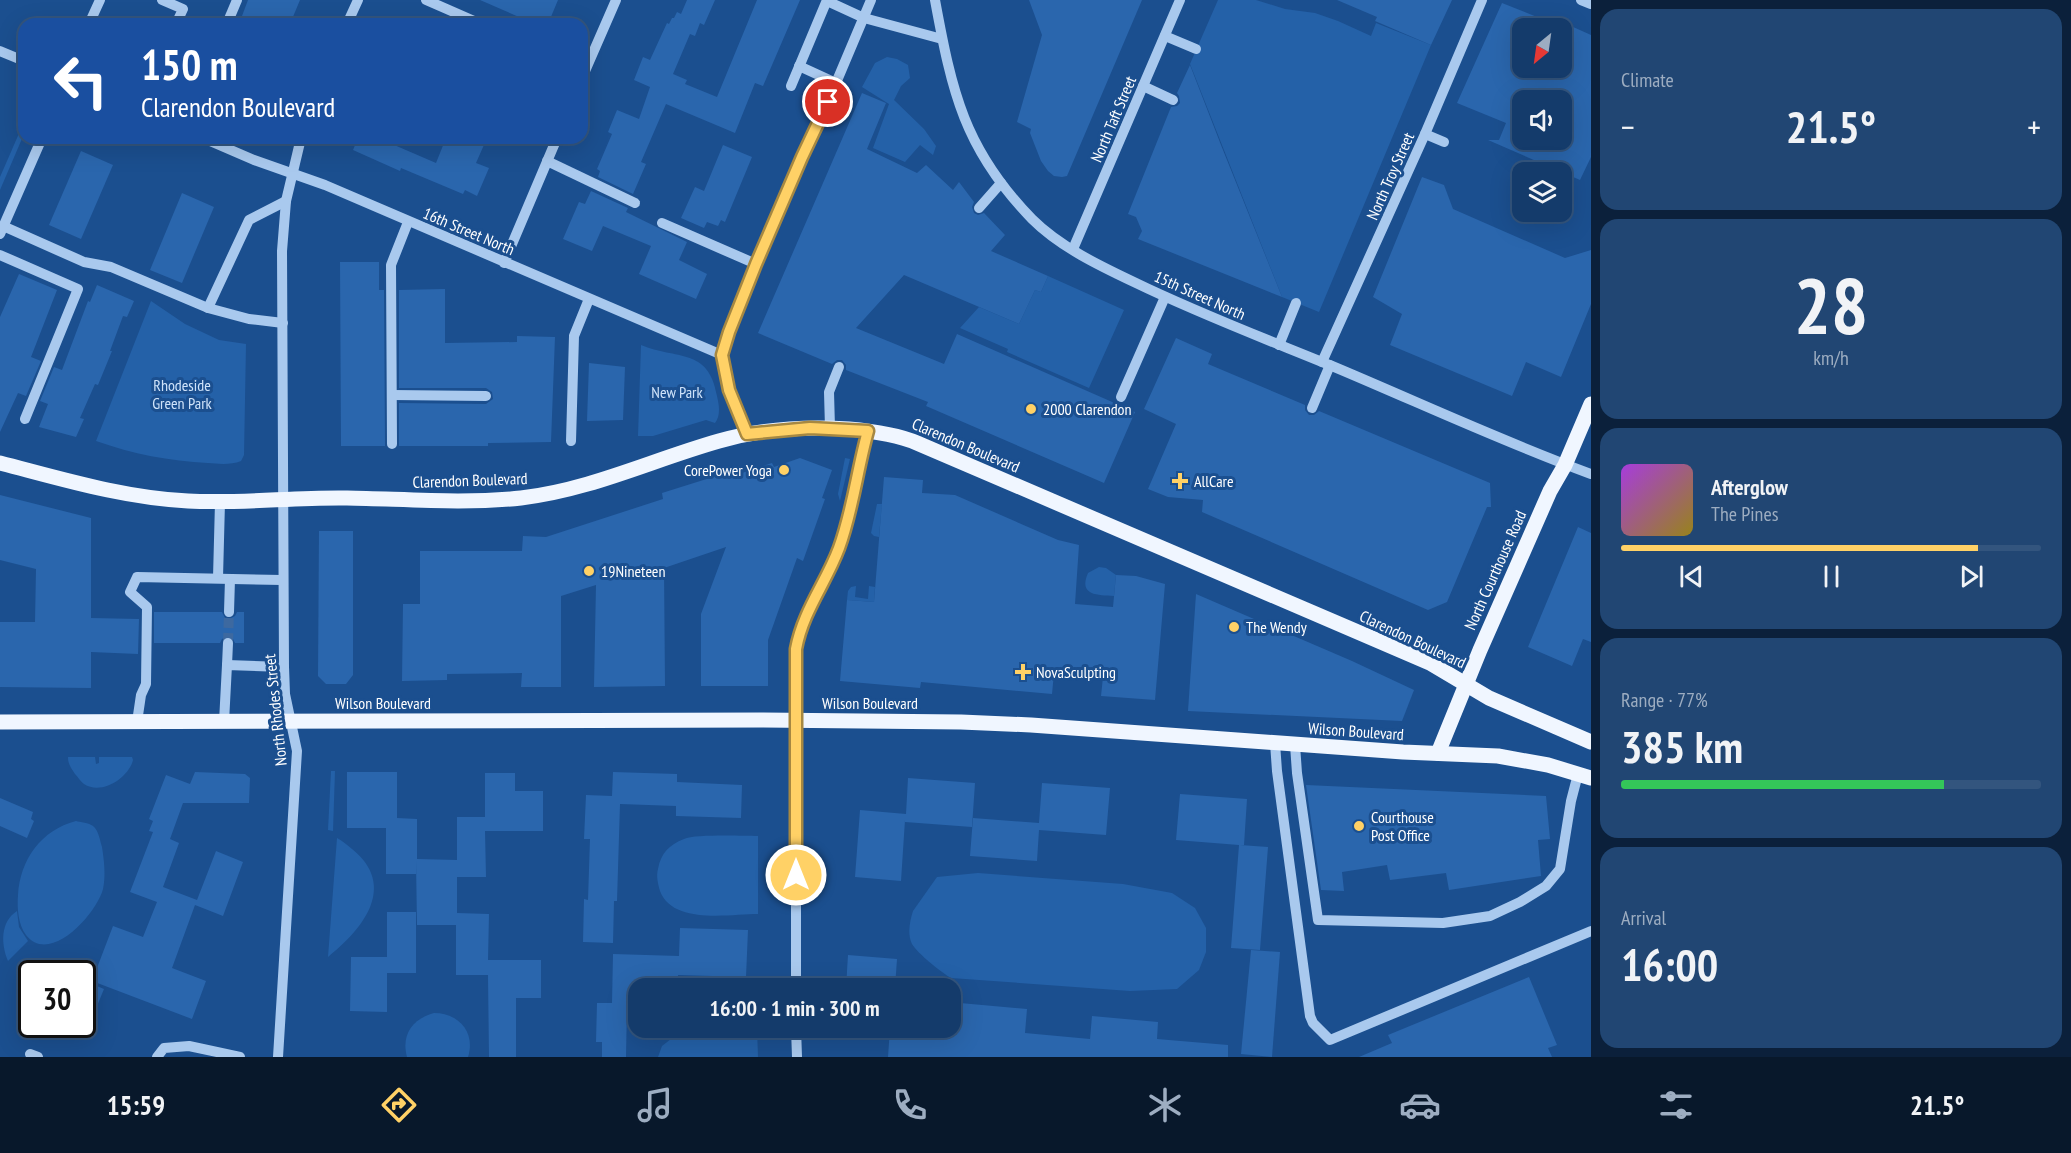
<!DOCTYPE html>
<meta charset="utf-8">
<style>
:root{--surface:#143b6b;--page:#214673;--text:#f1f3f6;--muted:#9dadc1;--line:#33557e;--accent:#ffd166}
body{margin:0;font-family:"PT Sans Narrow",sans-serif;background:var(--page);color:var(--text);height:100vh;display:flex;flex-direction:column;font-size:22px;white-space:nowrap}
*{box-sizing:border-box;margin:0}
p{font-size:20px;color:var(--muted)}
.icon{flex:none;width:33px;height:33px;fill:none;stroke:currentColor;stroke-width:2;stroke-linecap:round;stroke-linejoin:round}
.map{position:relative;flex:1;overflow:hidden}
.details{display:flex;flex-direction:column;gap:9px;padding:9px;background:#0b203b;width:480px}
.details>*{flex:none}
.banner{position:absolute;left:18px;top:18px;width:570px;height:126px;border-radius:18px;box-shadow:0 6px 24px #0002,0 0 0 2px var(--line);background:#1a4fa0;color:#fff;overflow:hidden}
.needle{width:39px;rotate:209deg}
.controls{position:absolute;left:1512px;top:18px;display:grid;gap:12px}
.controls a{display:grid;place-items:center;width:60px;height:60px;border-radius:12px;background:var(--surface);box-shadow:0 6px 24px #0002,0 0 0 2px var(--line);font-size:30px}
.speed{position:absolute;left:18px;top:960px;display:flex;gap:12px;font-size:30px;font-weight:700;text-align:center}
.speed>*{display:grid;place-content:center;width:78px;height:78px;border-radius:50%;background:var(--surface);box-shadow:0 6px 24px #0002,0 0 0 2px var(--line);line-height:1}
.speed .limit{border:3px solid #111;border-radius:9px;background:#fff;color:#111}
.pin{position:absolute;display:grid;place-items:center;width:51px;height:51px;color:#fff;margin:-26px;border:3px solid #fff;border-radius:50%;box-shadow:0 2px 6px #0007}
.me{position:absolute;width:66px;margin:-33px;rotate:0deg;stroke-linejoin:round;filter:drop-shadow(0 0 4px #0008)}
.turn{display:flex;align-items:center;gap:21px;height:126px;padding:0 24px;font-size:27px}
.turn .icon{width:78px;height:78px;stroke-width:2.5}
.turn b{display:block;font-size:42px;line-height:51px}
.big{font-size:45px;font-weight:700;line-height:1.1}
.details .tile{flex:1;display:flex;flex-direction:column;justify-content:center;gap:9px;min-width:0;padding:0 21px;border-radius:18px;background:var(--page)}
.details .dial{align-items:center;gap:0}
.dial b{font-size:78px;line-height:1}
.song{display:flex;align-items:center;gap:18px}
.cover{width:72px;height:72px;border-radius:9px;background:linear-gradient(135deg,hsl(280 70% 55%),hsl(50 70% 35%))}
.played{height:6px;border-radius:3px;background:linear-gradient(90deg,var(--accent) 85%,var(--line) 85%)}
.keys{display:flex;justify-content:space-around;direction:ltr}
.heat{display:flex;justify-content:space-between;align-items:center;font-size:33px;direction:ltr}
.charge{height:9px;border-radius:4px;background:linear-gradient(90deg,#34c759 77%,var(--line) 0)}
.trip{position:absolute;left:628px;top:978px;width:333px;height:60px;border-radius:18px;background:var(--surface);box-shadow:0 6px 24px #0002,0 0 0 2px var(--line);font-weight:700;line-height:60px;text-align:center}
.dock{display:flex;height:96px;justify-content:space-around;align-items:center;background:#08182b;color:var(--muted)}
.dock .icon{width:42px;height:42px}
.dock .active{color:var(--accent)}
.dock b{font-size:27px;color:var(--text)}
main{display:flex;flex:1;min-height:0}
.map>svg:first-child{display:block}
.green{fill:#2461a8}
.building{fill:#2a66ad;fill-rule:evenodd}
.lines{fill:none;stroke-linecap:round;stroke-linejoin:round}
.minor-tunnel{stroke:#3d69a0;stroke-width:10;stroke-dasharray:10 5;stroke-linecap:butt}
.minor{stroke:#a9c9ee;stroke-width:10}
.major{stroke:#f0f6ff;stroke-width:15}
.route-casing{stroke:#a68842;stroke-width:15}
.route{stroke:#ffd166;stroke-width:10}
.poi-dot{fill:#ffd166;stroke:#1b4f8f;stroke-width:2}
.labels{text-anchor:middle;stroke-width:6;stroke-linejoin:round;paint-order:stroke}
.street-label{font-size:16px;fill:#fff;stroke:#1b4f8f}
.park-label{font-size:16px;fill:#cfe3fa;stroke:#1b4f8f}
.poi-label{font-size:16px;fill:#fff;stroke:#1b4f8f;text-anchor:start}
</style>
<main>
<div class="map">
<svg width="1591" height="1057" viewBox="0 0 1591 1057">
<rect width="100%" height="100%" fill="#1b4f8f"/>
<g class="green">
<polygon points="1218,0 1256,0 1285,9 1315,13 1338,21 1371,36 1376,23 1431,45 1319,312 1282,297 1190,64"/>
<polygon points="887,57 897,59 908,65 910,78 901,86 894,100 924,129 936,146 933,155 920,145 905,162 873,148 889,104 862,87 875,63"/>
<polygon points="24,122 24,134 0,190 0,177"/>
<polygon points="1048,276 1124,310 1089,388 1007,352 1008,349 960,328 979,307 1019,324 1035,290 1041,292"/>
<path d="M151 301 185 324 219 340 246 344 244 455 241 461C231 465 219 464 208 463 169 461 133 454 96 441Z"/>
<path d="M641 345C676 360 709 347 717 396 719 405 721 415 715 423L706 420 653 436H638Z"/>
<polygon points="845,458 850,459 840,501 838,494"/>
<polygon points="877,504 882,504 879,537 874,536 871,533"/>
<path d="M1099 567 1106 568 1116 575 1114 596C1098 595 1078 596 1088 573Z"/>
<polygon points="856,586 855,597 868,599 869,586 875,587 874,602 847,600 848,591 851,587"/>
<path d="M68 757H95L96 764 99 763V757H132L133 760C129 777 102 796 84 784 81 782 78 777 75 774 71 768 68 764 68 757Z"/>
<polygon points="331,771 335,771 333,831 328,830"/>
<path d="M76 821C80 822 89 823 93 826 99 831 100 841 102 847 104 860 106 876 103 889 97 913 50 966 26 935 18 924 17 908 18 895 20 860 41 830 76 821Z"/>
<path d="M758 836V914C729 914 673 925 660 891 658 884 656 876 658 869 661 853 669 845 684 839 695 834 743 836 758 836Z"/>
<path d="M337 838C343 841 347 845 352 849 398 886 363 929 328 957Z"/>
<path d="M978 873 1123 884 1172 893 1195 908 1206 928V952L1199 970 1177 989 1130 991 951 978C942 973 917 953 912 944 907 934 910 920 913 911L937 877Z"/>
<path d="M17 911 19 927 28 941 8 961C1 944 0 922 17 911Z"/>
<path d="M434 1013C458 1013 476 1032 468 1057H407C401 1035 412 1019 434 1013Z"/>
<polygon points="685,1028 757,1028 758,1057 658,1057 662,1046"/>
</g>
<g class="building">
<polygon points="248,0 300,0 290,24 239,24"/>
<polygon points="480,0 558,0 548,24 535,24"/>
<polygon points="687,0 715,0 704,25 700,23 695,36 690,34 673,74 687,80 685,84 717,97 757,0 800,0 763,86 755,83 735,133 666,104 641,162 646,164 633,194 598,177 600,171 597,169 612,134 608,132 617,110 639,119 650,87 634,80 643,57 650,60 667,23 669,24 672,18 674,18 677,12 681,14"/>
<polygon points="1029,0 1142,0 1067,176 1062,177 1054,176 1048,171 1041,161 1030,133 1031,129 1017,122 1042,35"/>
<polygon points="1337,0 1452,0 1431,45 1375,21 1377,17"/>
<path d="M1502 3 1562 27V22L1591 35V157L1580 180 1488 140H1499L1506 123 1457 103ZM1522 28H1562V68H1522ZM1522 100H1562V140H1522Z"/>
<polygon points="1190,65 1221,145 1282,297 1138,239 1142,231 1136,217 1128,214 1171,107 1177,106 1180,103 1179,96 1177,93"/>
<polygon points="862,93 886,103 867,149 917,173 926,165 953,190 959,182 974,202 972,207 974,213 978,215 984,213 1005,235 991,251 1048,276 1041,292 1035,290 1019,324 904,275 856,328 944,364 957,334 1135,412 1104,483 926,406 928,402 846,370 846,365 842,360 837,360 832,364 758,333"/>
<polygon points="358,138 378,138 436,163 446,138 487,138 476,163 489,168 477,196 465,190 463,194 401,168 400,171 353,150"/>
<polygon points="723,145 752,157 725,222 721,220 718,226 707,222 704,228 681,218 695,187 704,191"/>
<polygon points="81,151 113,165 81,239 49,225"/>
<polygon points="1422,177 1444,185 1453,209 1565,258 1591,250 1591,304 1561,377 1526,362 1512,396 1390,345 1402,314 1373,297"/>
<polygon points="591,191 628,208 626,212 687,242 679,260 707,274 696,299 639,274 651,246 603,226 592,251 563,239 579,202 585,204"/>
<polygon points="182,193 214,207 182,283 150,270"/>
<polygon points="340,262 379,262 379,290 384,290 385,446 341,446"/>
<polygon points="19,274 57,290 31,357 41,361 26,396 18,393 0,432 0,317"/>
<polygon points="97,285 134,301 127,317 123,316 110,351 112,351 98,385 95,384 80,418 84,419 76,437 39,427 48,404 40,401 54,367 62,370 88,301 90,302"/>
<polygon points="445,289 445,343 517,342 517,336 555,337 551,442 488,443 488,446 399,446 399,403 486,404 493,399 492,392 486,388 399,388 399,290"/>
<polygon points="1176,338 1212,354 1208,364 1305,405 1305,410 1309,415 1314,415 1319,411 1490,483 1491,507 1487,507 1447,602 1428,610 1202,512 1203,500 1168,497 1148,489 1176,424 1144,409"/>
<polygon points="589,363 625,367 623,420 587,421"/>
<polygon points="800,458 832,470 822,498 825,499 803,561 797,558 768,640 768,686 701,686 701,614 726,547 664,568 665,686 594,687 596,585 561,596 561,687 521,687 522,673 447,674 447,680 402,681 403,604 420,604 420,551 522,551 523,536 546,537 663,499 662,493 732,471 733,476 772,463 774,467"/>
<polygon points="884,477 923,480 922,493 955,495 1058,540 1079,545 1075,604 1113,607 1116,575 1136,576 1165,584 1155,700 1101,696 1103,677 1054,673 1052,694 921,682 920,688 840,681 847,600 874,602"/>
<polygon points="0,495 91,518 91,618 139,619 138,654 91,652 91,688 0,687 0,622 35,622 36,569 0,560"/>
<polygon points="1578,527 1591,533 1591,642 1583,639 1572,666 1528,647"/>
<polygon points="319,531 353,531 353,675 346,684 326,684 318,676"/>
<polygon points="1196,594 1352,661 1414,690 1402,721 1188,711"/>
<polygon points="154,612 222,612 225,618 229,619 235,616 237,612 244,612 244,643 235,643 232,637 228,636 222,639 220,643 154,643"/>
<polygon points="195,772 245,774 250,778 249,803 183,803 170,839 179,843 163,887 197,900 216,851 243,862 223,916 195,905 172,968 206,981 192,1019 92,981 113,926 143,937 157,902 130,892 153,832 149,831 153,821 149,819 166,775 190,784"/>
<polygon points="347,772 397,772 397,818 417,819 417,859 457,860 457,817 485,817 485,773 515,773 515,791 543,791 543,831 485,831 486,877 457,877 457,913 489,914 488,960 541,960 541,998 516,998 516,1057 489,1057 488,975 456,975 456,925 417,925 416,861 416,874 386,874 386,828 347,828"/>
<polygon points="613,772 677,774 677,782 742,785 741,818 676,816 676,806 620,804 617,901 614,901 613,943 583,942 584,899 588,900 590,839 584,839 586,795 612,796"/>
<polygon points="908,778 975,783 972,827 905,822 905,820 901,881 855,877 860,810 906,814"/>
<polygon points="1042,783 1110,788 1106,835 1039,830 1037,861 970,856 973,818 1039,823"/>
<polygon points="1306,785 1546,796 1550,839 1538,840 1541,876 1449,890 1446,873 1390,880 1387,865 1342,872 1344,891 1321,890"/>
<polygon points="1180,794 1247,799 1244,845 1240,845 1268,847 1260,950 1231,948 1239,845 1176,840"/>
<polygon points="0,798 33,812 31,819 34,821 27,838 0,826"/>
<polygon points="387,912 416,912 416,973 387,973 387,1012 350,1011 351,957 387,957"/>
<polygon points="680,928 748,930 746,977 678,975 678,988 639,988 639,1004 627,1004 626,1057 602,1057 602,1042 596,1042 597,1003 612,1003 613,954 679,956"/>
<polygon points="1251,950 1280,952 1272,1057 1241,1054"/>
<polygon points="848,955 897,959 895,988 846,988"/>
<polygon points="1529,977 1557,1045 1548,1048 1552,1057 1359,1057 1392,1043 1388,1035"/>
<polygon points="82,980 104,989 83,1040 82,1040"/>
<polygon points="960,1003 1027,1009 1025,1033 1090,1039 1092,1016 1158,1022 1157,1039 1228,1045 1228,1057 888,1057 890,1028 951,1028 951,1023 958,1023"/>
</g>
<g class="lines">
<polyline class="minor-tunnel" points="228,643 229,612"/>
<g class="minor">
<polyline points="162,0 183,9 176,24"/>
<polyline points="426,0 481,24"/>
<path d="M935 0C952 92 964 149 1032 219 1060 247 1100 266 1136 283 1200 314 1266 339 1332 366 1418 402 1503 442 1591 474"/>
<polyline points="1581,0 1591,4"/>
<polyline points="827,1 864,18 942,39"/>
<polyline points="229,19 237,0"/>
<polyline points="89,24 100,0"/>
<polyline points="347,24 358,0"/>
<polyline points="1165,36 1196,49"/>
<polyline points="0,51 24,61"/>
<polyline points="799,66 836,83"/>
<polyline points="582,78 616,0"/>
<polyline points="791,86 827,0"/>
<polyline points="1143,86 1173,100"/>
<polyline points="1425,134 1444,142"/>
<polyline points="203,138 254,160 325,185 722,355"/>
<polyline points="547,161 635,203"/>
<polyline points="979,208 1001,183"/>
<polyline points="662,223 756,264"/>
<polyline points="3,226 84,262 111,267 208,308 249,319 283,323"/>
<polyline points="0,234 42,138"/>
<polyline points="1073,249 1180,0"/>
<polyline points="0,255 78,289 25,419"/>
<polyline points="504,263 557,138"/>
<polyline points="208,308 249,220 286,201"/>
<polyline points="1279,345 1296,303"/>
<polyline points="1322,362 1425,134 1482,0"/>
<polyline points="392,395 486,396"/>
<polyline points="1121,397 1165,297"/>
<polyline points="1312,408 1330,365"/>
<polyline points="830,428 829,392 839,367"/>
<polyline points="747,434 729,390 722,355 729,332 756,264 802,157 836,83 871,0"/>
<polyline points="571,441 574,336 589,299"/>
<polyline points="392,444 391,265 408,222"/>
<polyline points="218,578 220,502"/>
<polyline points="229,612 230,579"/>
<polyline points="227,665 228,643"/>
<polyline points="137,722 141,695 146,684 147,607 130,592 137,577 282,580"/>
<polyline points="224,722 227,665 284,667"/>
<polyline points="1275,743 1277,771 1310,1016 1313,1023 1330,1040 1591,931"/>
<polyline points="1295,745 1297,773 1318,920 1443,923 1490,916 1520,902 1546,886 1560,869 1571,801 1578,774"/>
<path d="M796 988V649C803 610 826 583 839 548 853 510 857 470 868 431"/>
<polyline points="796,1028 797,1057"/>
<polyline points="30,1054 38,1057"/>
<polyline points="157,1057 164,1048 189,1046 240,1057"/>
<polyline points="278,1057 297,751 285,694 284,667 282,251 286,201 301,138"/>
</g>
<g class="major">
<path d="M0 463C62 479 124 498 188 501 241 504 294 497 347 498 405 499 464 504 521 498 590 490 652 460 719 441 761 429 805 426 849 429 872 431 896 434 917 443L1430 663 1489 698 1591 742"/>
<polyline points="0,722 763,720 961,722 1031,725 1403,752 1498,756 1548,765 1591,778"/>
<polyline points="1438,753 1480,650 1550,491 1565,465 1591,404"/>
</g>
</g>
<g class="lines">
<defs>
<path id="route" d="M796 875V649C803 611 826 583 839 548 853 510 857 470 868 431L810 428 747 434 729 390 722 355 729 332 756 264 802 157 828 102"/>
</defs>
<use href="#route" class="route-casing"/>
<use href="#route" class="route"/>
</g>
<g class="poi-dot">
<circle cx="1031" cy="409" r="6"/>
<circle cx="784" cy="470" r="6"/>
<path d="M1177 472h6v6h6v6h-6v6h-6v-6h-6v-6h6z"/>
<circle cx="589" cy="571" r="6"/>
<circle cx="1234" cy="627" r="6"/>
<path d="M1020 663h6v6h6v6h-6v6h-6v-6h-6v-6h6z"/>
<circle cx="1359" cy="826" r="6"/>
</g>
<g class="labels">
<g class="street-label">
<text transform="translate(1113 119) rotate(-67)" y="6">North Taft Street</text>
<text transform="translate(1390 176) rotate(-66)" y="6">North Troy Street</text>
<text transform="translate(469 231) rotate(23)" y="6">16th Street North</text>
<text transform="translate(1200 295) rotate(24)" y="6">15th Street North</text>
<text transform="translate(966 445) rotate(23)" y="6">Clarendon Boulevard</text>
<text transform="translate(470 480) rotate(-2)" y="6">Clarendon Boulevard</text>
<text transform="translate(1495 570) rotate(-66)" y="6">North Courthouse Road</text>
<text transform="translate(1413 639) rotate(25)" y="6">Clarendon Boulevard</text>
<text x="383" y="709">Wilson Boulevard</text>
<text x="870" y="709">Wilson Boulevard</text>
<text transform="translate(275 710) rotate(-96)" y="6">North Rhodes Street</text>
<text transform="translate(1356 731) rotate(4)" y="6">Wilson Boulevard</text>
</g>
<g class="park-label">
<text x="182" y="391">Rhodeside<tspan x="182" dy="18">Green Park</tspan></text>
<text x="677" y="398">New Park</text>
</g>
<g class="poi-label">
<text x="1043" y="415">2000 Clarendon</text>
<text x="772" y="476" text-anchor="end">CorePower Yoga</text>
<text x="1194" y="487">AllCare</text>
<text x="601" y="577">19Nineteen</text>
<text x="1246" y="633">The Wendy</text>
<text x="1036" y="678">NovaSculpting</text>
<text x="1371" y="823">Courthouse<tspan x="1371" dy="18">Post Office</tspan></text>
</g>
</g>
</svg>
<div class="controls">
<a><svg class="needle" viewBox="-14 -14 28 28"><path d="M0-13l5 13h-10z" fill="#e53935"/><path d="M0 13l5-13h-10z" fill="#9dadc1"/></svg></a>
<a><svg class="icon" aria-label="sound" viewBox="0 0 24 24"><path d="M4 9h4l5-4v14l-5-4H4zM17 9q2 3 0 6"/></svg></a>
<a><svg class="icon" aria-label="layers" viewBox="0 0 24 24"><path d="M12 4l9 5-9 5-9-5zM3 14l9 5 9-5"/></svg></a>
</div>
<div class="speed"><div class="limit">30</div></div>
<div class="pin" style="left:828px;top:102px;background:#d93025"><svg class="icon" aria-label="arrive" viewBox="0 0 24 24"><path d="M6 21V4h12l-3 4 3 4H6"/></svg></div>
<svg class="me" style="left:796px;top:875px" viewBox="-20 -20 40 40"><circle r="17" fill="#ffd166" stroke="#fff" stroke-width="3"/><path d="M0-11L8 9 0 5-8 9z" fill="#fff"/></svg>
<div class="trip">16:00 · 1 min · 300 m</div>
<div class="banner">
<div class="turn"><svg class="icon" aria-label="left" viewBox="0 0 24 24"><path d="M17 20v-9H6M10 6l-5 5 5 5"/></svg><div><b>150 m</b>Clarendon Boulevard</div></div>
</div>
</div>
<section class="details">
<div class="tile"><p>Climate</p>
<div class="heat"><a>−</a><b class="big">21.5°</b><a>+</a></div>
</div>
<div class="tile dial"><b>28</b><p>km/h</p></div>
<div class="tile">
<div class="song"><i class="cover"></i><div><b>Afterglow</b><p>The Pines</p></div></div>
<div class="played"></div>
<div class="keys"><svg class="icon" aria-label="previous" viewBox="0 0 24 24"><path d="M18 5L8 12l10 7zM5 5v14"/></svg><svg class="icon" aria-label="pause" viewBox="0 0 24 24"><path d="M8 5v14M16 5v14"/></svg><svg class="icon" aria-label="next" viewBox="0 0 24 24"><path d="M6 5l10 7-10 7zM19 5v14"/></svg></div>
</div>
<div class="tile"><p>Range · 77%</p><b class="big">385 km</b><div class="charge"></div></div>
<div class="tile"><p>Arrival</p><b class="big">16:00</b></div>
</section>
</main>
<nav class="dock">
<b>15:59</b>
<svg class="icon active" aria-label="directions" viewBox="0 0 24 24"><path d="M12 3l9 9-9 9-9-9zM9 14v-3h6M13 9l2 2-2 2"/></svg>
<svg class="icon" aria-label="music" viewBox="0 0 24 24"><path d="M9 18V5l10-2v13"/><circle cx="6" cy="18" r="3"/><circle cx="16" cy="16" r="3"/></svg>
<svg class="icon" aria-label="phone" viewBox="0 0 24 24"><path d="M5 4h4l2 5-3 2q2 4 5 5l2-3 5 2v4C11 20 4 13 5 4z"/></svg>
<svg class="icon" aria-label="climate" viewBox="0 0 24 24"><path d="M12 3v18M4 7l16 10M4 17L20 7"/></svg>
<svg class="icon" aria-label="car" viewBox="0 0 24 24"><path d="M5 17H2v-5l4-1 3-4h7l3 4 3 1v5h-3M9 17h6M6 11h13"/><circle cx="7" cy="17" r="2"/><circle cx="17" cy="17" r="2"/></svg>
<svg class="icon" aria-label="filters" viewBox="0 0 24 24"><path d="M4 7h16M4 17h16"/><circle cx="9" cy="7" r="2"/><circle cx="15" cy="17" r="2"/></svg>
<b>21.5°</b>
</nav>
